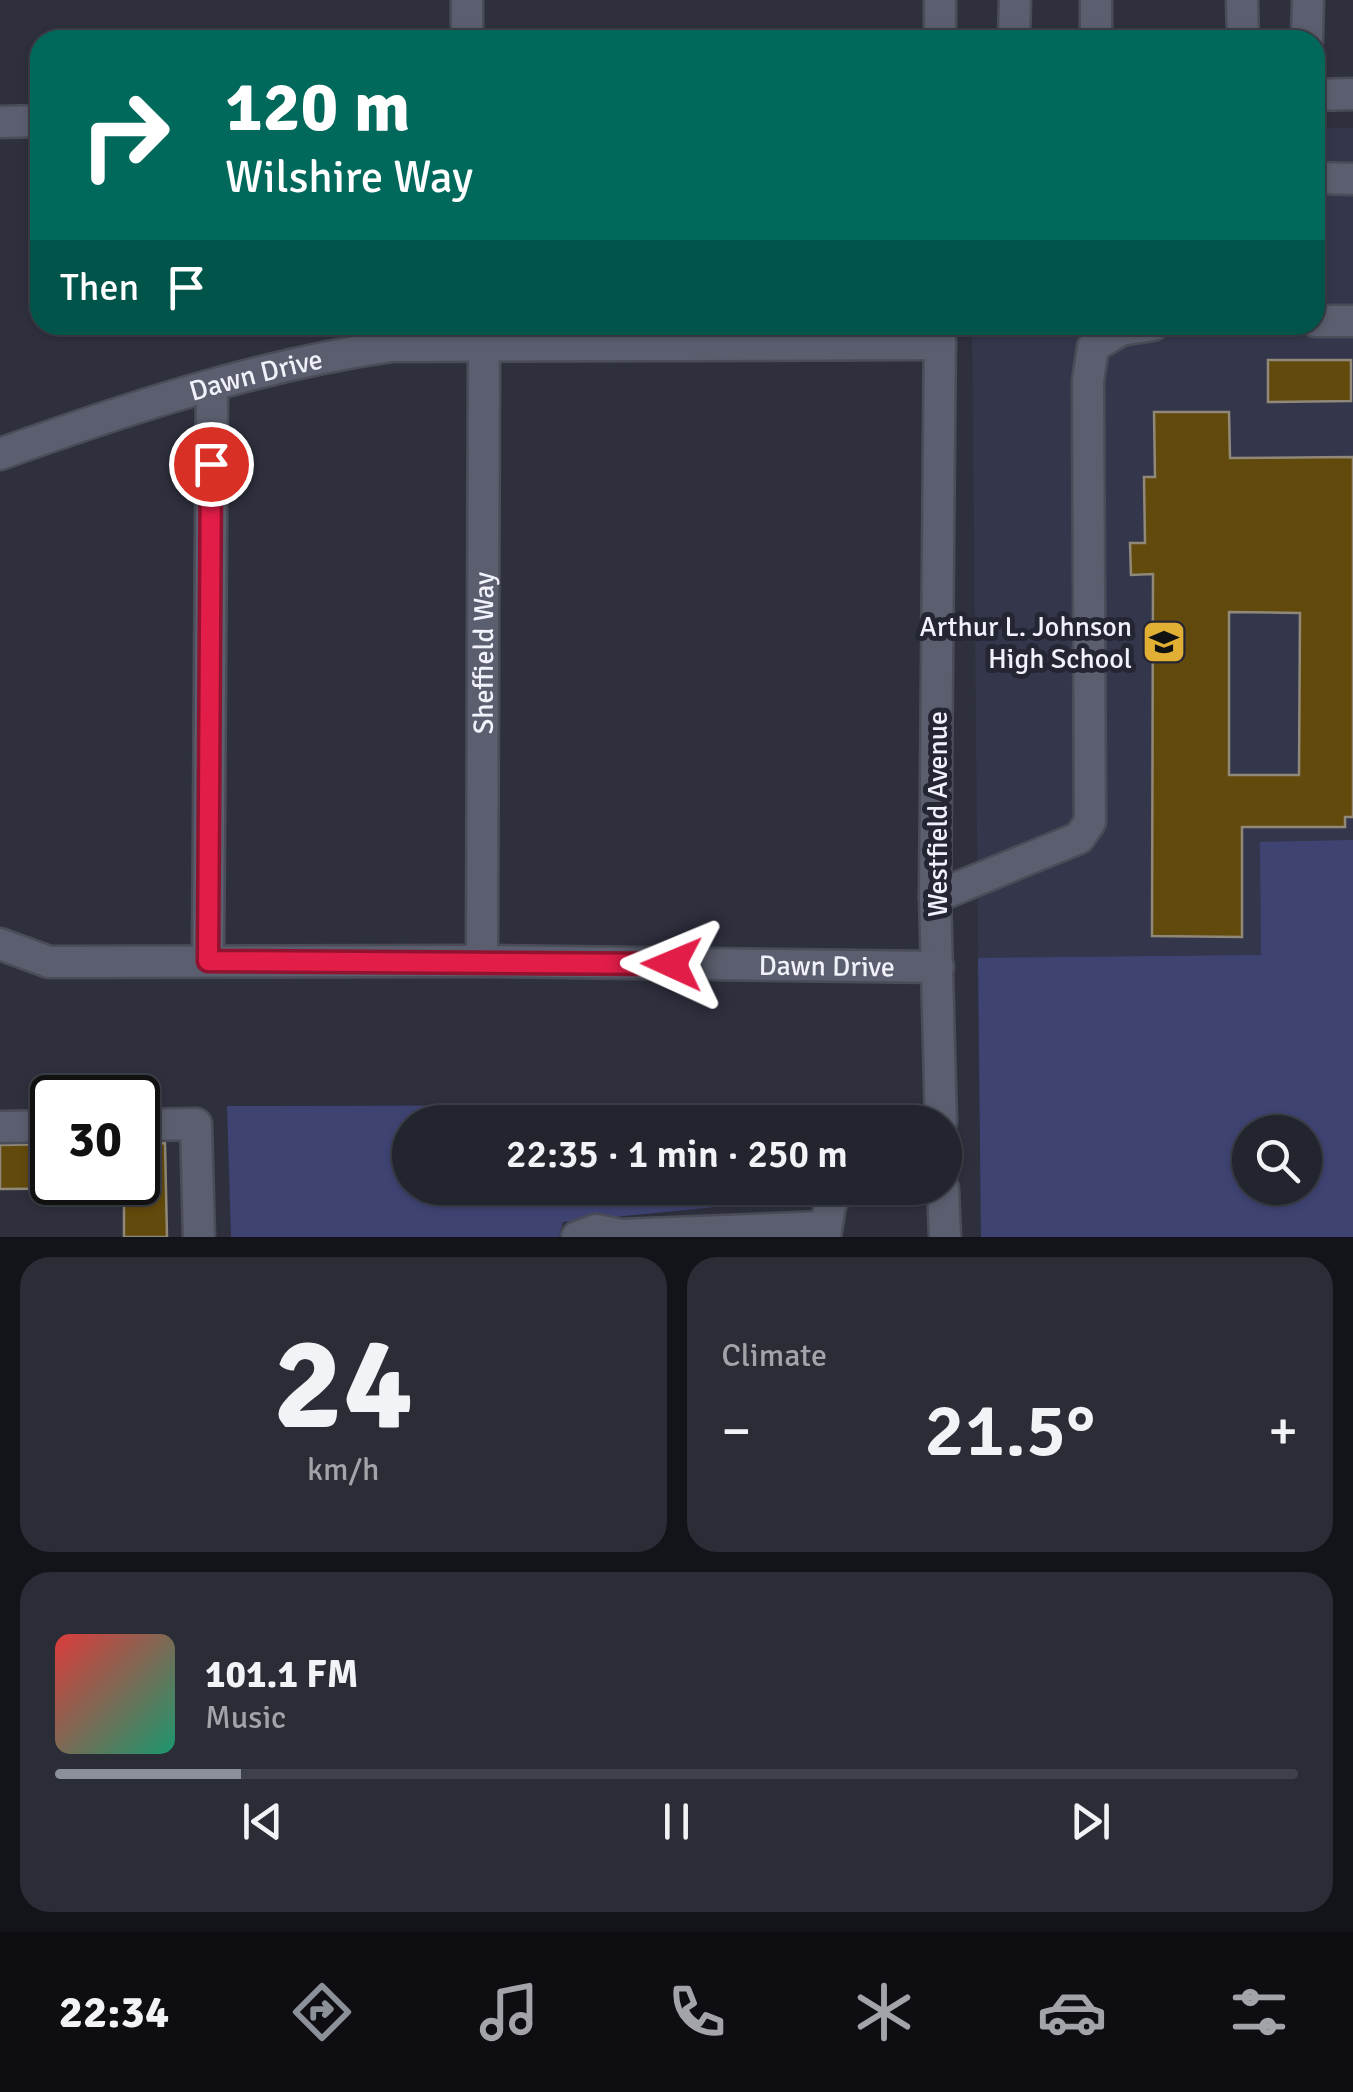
<!DOCTYPE html>
<meta charset="utf-8">
<style>
:root{--surface:#22242e;--page:#2a2c36;--text:#f1f3f6;--muted:#a2a4aa;--line:#3f414a;--accent:#8c9099}
body{margin:0;font-family:Signika,sans-serif;background:var(--page);color:var(--text);height:100vh;display:flex;flex-direction:column;font-size:38px;white-space:nowrap}
*{box-sizing:border-box;margin:0}
p{font-size:32px;color:var(--muted)}
.icon{flex:none;width:55px;height:55px;fill:none;stroke:currentColor;stroke-width:2;stroke-linecap:round;stroke-linejoin:round}
.map{position:relative;height:1237px;overflow:hidden}
.side{display:flex;flex-direction:column;gap:20px;padding:20px;background:#131419;flex:1}
.side>*{flex:none}
.top-card{position:absolute;left:30px;top:30px;width:1295px;height:305px;border-radius:30px;box-shadow:0 2px 8px #0004,0 0 0 2px var(--line);background:#00695c;color:#fff;overflow:hidden}
.tools{position:absolute;left:1232px;top:1115px;display:grid;gap:20px}
.tools a{display:grid;place-items:center;width:90px;height:90px;border-radius:50%;background:var(--surface);box-shadow:0 2px 8px #0004,0 0 0 2px var(--line);font-size:50px}
.speed{position:absolute;left:30px;top:1075px;display:flex;gap:20px;font-size:50px;font-weight:700;text-align:center}
.speed>*{display:grid;place-content:center;width:130px;height:130px;border-radius:50%;background:var(--surface);box-shadow:0 2px 8px #0004,0 0 0 2px var(--line);line-height:1}
.speed .limit{border:5px solid #111;border-radius:15px;background:#fff;color:#111}
.pin{position:absolute;display:grid;place-items:center;width:85px;height:85px;color:#fff;margin:-42px;border:5px solid #fff;border-radius:50%;box-shadow:0 2px 10px #0007}
.me{position:absolute;width:110px;margin:-55px;rotate:271deg;stroke-linejoin:round;filter:drop-shadow(0 0 8px #0008)}
.turn{display:flex;align-items:center;gap:35px;height:210px;padding:0 30px;font-size:45px}
.turn .icon{width:130px;height:130px;stroke-width:2.5}
.turn b{display:block;font-size:70px;line-height:85px}
.then{display:flex;align-items:center;height:95px;padding:0 30px;background:#0003;gap:20px;font-size:38px}
.big{font-size:75px;font-weight:600;line-height:1.1}
.side .card{flex:1;display:flex;flex-direction:column;justify-content:center;gap:15px;min-width:0;padding:0 35px;border-radius:30px;background:var(--page)}
.side .dial{align-items:center;gap:0}
.dial b{font-size:130px;line-height:1}
.song{display:flex;align-items:center;gap:30px}
.cover{width:120px;height:120px;border-radius:15px;background:linear-gradient(135deg,hsl(0 70% 55%),hsl(160 70% 35%))}
.played{height:10px;border-radius:5px;background:linear-gradient(90deg,var(--accent) 15%,var(--line) 15%)}
.keys{display:flex;justify-content:space-around;direction:ltr}
.heat{display:flex;justify-content:space-between;align-items:center;font-size:55px;direction:ltr}
.side .tiles{flex:1;display:grid;gap:20px;grid-template-columns:1fr 1fr}
.card:last-child{grid-column:span 2}
.trip{position:absolute;left:392px;top:1105px;width:570px;height:100px;border-radius:50px;background:var(--surface);box-shadow:0 2px 8px #0004,0 0 0 2px var(--line);font-weight:600;line-height:100px;text-align:center}
.tab-bar{display:flex;height:160px;justify-content:space-around;align-items:center;background:#0e0e12;color:var(--muted)}
.tab-bar .icon{width:70px;height:70px}
.tab-bar .on{color:var(--accent)}
.tab-bar b{font-size:45px;color:var(--text)}
.map>svg:first-child{display:block}
.built{fill:#34374b;fill-rule:evenodd}
.green{fill:#3e4372;fill-rule:evenodd}
.building{fill:#624a0c;stroke:#908878;stroke-width:2.5;fill-rule:evenodd}
.lines{fill:none;stroke-linecap:round;stroke-linejoin:round}
.minor-casing{stroke:#4a4c58;stroke-width:35}
.minor{stroke:#5b5e6e;stroke-width:30}
.route-casing{stroke:#92132f;stroke-width:25}
.route{stroke:#e11d48;stroke-width:18}
.labels{text-anchor:middle;stroke-width:10;stroke-linejoin:round;paint-order:stroke}
.street-label{font-size:28px;fill:#f0f1fb;stroke:#242634}
.poi-label{font-size:28px;fill:#f0f1fb;stroke:#242634;text-anchor:end}
</style>
<div class="map">
<svg width="1353" height="1237" viewBox="0 0 1353 1237">
<rect width="100%" height="100%" fill="#2e303e"/>
<path class="built" d="M1315 128H1353V1237H981L972 325H1315ZM1250 1132H1305V1188H1250Z"/>
<g class="green">
<path d="M1353 840V1237H981L978 958 1261 955 1260 842ZM1250 1132H1305V1188H1250Z"/>
<polygon points="793,1105 792,1122 410,1122 410,1188 789,1188 788,1200 563,1222 559,1237 231,1237 227,1106"/>
</g>
<g class="building">
<polygon points="1268,360 1351,360 1351,401 1268,402"/>
<path d="M1154 412H1229L1230 458 1353 457V817H1345V827H1242V937L1152 936 1153 574 1131 575 1130 543H1145L1144 477H1155ZM1229 612 1300 613 1299 775H1229Z"/>
<polygon points="165,1143 167,1237 124,1237 124,1188 0,1189 0,1145 52,1144 52,1182 138,1182 138,1144"/>
</g>
<g class="lines">
<defs>
<g id="minor">
<polyline points="467,0 467,40"/>
<polyline points="1242,0 1243,40"/>
<polyline points="940,40 940,0"/>
<polyline points="1014,40 1015,0"/>
<polyline points="1096,40 1096,0"/>
<polyline points="1307,40 1308,0"/>
<polyline points="1315,95 1353,94"/>
<polyline points="0,122 40,121"/>
<polyline points="1315,178 1353,179"/>
<polyline points="1315,321 1353,321"/>
<polyline points="940,325 935,897 941,1122"/>
<path id="s1" d="M0 454C126 409 259 365 392 346L940 344"/>
<polyline points="935,897 1079,838 1090,822 1088,381 1093,347 1121,330 1153,325"/>
<path id="s2" d="M0 944 49 962 482 961 938 967"/>
<polyline points="208,961 212,387"/>
<path id="s3" d="M482 961 484 346"/>
<polyline points="138,1125 196,1124 199,1237"/>
<polyline points="0,1127 52,1126"/>
<polyline points="943,1188 945,1237"/>
<polyline points="577,1237 596,1230 621,1235 825,1227"/>
<polyline points="825,1237 830,1205 840,1188"/>
</g>
</defs>
<use href="#minor" class="minor-casing"/>
<use href="#minor" class="minor"/>
</g>
<g class="lines">
<defs>
<polyline id="route" points="211,464 208,961 672,964"/>
</defs>
<use href="#route" class="route-casing"/>
<use href="#route" class="route"/>
</g>
<defs>
<symbol id="school-square" viewBox="-11 -11 22 22"><rect x="-9" y="-9" width="18" height="18" rx="4" fill="#e1af34" stroke="#242634"/><path d="M0-5L7-2L0 1L-7-2ZM-4 1L0 2.5L4 1V4Q0 6-4 4Z" fill="#111"/></symbol>
</defs>
<g fill-rule="evenodd">
<use href="#school-square" x="1139" y="617" width="50" height="50"/>
</g>
<g class="labels">
<g class="street-label">
<text dy="10" stroke="none"><textPath href="#s1" startOffset="268">Dawn Drive</textPath></text>
<text dy="10" stroke="none"><textPath href="#s3" startOffset="308">Sheffield Way</textPath></text>
<text transform="translate(937 814) rotate(-90)" y="10">Westfield Avenue</text>
<text dy="10" stroke="none"><textPath href="#s2" startOffset="830">Dawn Drive</textPath></text>
</g>
<g class="poi-label">
<text x="1132" y="636">Arthur L. Johnson<tspan x="1132" dy="32">High School</tspan></text>
</g>
</g>
</svg>
<div class="tools">
<a><svg class="icon" aria-label="search" viewBox="0 0 24 24"><circle cx="10" cy="10" r="6"/><path d="M15 15l6 6"/></svg></a>
</div>
<div class="speed"><div class="limit">30</div></div>
<div class="pin" style="left:211px;top:464px;background:#d93025"><svg class="icon" aria-label="arrive" viewBox="0 0 24 24"><path d="M6 21V4h12l-3 4 3 4H6"/></svg></div>
<svg class="me" style="left:672px;top:964px" viewBox="-20 -20 40 40"><path d="M0-17L14 15 0 8-14 15z" fill="#e11d48" stroke="#fff" stroke-width="4"/></svg>
<div class="trip">22:35 · 1 min · 250 m</div>
<div class="top-card">
<div class="turn"><svg class="icon" aria-label="right" viewBox="0 0 24 24"><path d="M7 20v-9h11M14 6l5 5-5 5"/></svg><div><b>120 m</b>Wilshire Way</div></div>
<div class="then">Then<svg class="icon" aria-label="arrive" viewBox="0 0 24 24"><path d="M6 21V4h12l-3 4 3 4H6"/></svg></div>
</div>
</div>
<section class="side">
<div class="tiles">
<div class="card dial"><b>24</b><p>km/h</p></div>
<div class="card"><p>Climate</p>
<div class="heat"><a>−</a><b class="big">21.5°</b><a>+</a></div>
</div>
<div class="card">
<div class="song"><i class="cover"></i><div><b>101.1 FM</b><p>Music</p></div></div>
<div class="played"></div>
<div class="keys"><svg class="icon" aria-label="previous" viewBox="0 0 24 24"><path d="M18 5L8 12l10 7zM5 5v14"/></svg><svg class="icon" aria-label="pause" viewBox="0 0 24 24"><path d="M8 5v14M16 5v14"/></svg><svg class="icon" aria-label="next" viewBox="0 0 24 24"><path d="M6 5l10 7-10 7zM19 5v14"/></svg></div>
</div>
</div>
</section>
<nav class="tab-bar">
<b>22:34</b>
<svg class="icon on" aria-label="directions" viewBox="0 0 24 24"><path d="M12 3l9 9-9 9-9-9zM9 14v-3h6M13 9l2 2-2 2"/></svg>
<svg class="icon" aria-label="music" viewBox="0 0 24 24"><path d="M9 18V5l10-2v13"/><circle cx="6" cy="18" r="3"/><circle cx="16" cy="16" r="3"/></svg>
<svg class="icon" aria-label="phone" viewBox="0 0 24 24"><path d="M5 4h4l2 5-3 2q2 4 5 5l2-3 5 2v4C11 20 4 13 5 4z"/></svg>
<svg class="icon" aria-label="climate" viewBox="0 0 24 24"><path d="M12 3v18M4 7l16 10M4 17L20 7"/></svg>
<svg class="icon" aria-label="car" viewBox="0 0 24 24"><path d="M5 17H2v-5l4-1 3-4h7l3 4 3 1v5h-3M9 17h6M6 11h13"/><circle cx="7" cy="17" r="2"/><circle cx="17" cy="17" r="2"/></svg>
<svg class="icon" aria-label="filters" viewBox="0 0 24 24"><path d="M4 7h16M4 17h16"/><circle cx="9" cy="7" r="2"/><circle cx="15" cy="17" r="2"/></svg>
</nav>
